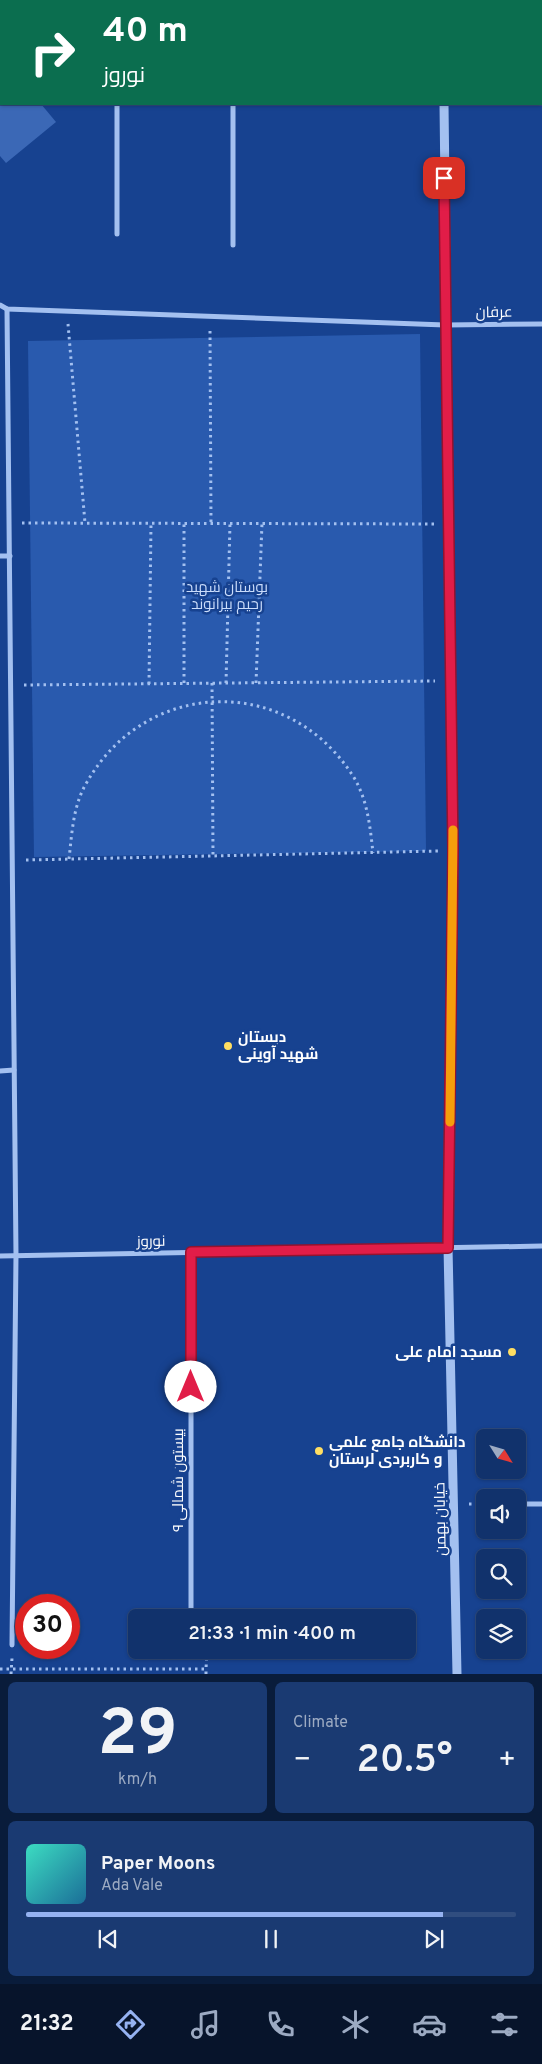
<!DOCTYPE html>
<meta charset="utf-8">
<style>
:root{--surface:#11326c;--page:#1a3a72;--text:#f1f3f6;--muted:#9caac2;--line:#304d7f;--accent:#95b2f1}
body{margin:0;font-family:Overpass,Cairo,sans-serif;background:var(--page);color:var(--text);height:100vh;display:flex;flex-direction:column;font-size:19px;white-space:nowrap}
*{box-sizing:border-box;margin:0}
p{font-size:16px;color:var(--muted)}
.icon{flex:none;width:28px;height:28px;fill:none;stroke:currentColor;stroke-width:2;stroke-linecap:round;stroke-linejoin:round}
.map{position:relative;height:1674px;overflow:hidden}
.drawer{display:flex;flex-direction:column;gap:8px;padding:8px;background:#091c3b;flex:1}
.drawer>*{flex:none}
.top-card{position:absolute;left:0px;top:0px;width:542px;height:105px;box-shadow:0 1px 4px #0004,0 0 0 1px var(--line);background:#0b6e4f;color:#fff;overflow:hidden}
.needle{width:32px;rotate:127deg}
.buttons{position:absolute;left:476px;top:1429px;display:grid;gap:10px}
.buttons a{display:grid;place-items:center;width:50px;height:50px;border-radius:8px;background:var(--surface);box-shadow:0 1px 4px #0004,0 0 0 1px var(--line);font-size:25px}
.speed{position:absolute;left:15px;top:1594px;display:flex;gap:10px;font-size:25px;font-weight:700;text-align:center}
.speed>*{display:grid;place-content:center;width:65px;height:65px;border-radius:50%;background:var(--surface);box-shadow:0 1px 4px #0004,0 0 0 1px var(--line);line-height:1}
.speed .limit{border:8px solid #d22;background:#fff;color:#111}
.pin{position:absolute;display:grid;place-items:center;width:42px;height:42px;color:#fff;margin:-21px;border-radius:10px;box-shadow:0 2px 8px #0006}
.me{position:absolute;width:55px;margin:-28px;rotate:0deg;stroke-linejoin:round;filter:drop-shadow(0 0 4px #0008)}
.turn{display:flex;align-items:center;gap:18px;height:105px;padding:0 20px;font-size:22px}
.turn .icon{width:65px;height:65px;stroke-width:2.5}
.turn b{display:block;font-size:35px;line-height:42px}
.big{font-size:38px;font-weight:600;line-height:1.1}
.drawer .tile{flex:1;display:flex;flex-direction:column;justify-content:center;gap:8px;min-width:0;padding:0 18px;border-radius:8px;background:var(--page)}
.drawer .dial{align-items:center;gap:0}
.dial b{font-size:65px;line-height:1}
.song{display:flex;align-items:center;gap:15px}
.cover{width:60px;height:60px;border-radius:8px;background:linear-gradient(135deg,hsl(170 70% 55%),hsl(200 70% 35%))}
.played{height:5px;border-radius:2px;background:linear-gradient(90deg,var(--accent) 85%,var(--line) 85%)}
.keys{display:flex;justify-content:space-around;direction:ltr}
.heat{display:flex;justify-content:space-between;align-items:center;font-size:28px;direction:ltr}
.drawer .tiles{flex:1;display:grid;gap:8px;grid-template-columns:1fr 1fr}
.tile:last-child{grid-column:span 2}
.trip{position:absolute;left:128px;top:1609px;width:288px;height:50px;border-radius:8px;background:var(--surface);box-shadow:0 1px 4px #0004,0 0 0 1px var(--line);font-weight:600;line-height:50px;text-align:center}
.menu{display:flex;height:80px;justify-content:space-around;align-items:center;background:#07142b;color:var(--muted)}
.menu .icon{width:35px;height:35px}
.menu .selected{color:var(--accent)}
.menu b{font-size:22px;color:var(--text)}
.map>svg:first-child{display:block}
.green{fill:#295aae}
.building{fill:#3b68b6}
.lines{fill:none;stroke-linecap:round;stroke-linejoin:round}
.path{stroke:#a3c0f0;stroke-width:3;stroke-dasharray:2.5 4;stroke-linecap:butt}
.minor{stroke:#a3c0f0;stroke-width:5}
.tertiary{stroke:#a3c0f0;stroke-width:9}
.route-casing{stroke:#92132f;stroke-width:12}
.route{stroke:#e11d48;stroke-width:9}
.slow{stroke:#f59e0b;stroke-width:9}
.poi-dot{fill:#ffde62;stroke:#174290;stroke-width:2}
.labels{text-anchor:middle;stroke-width:5;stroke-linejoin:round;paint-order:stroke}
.street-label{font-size:15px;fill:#fff;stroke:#174290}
.park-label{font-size:15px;fill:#cadcfb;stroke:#174290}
.poi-label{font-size:15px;font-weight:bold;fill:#fff;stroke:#174290;text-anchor:start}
</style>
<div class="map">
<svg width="542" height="1674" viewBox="0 0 542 1674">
<rect width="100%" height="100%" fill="#174290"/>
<polygon class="green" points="420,334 426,851 34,857 28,341"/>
<polygon class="building" points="0,104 41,104 56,122 6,163 0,156"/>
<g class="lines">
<g class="path">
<polyline points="68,324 85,523"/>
<polyline points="210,331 211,523"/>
<polyline points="22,523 434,524"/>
<polyline points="184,683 184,523"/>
<polyline points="212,683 213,856"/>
<polyline points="226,683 230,523"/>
<polyline points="256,683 262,523"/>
<polyline points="149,684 151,523"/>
<polyline points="24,685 435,681"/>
<path d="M69 859C72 833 73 805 87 782 146 679 285 674 351 773 367 796 370 825 373 853"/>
<polyline points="26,860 438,851"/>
<polyline points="469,1504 485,1504"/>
<polyline points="0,1669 206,1669 207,1650"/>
<polyline points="11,1674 12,1658"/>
<polyline points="206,1674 206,1669"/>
</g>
<g class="minor">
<polyline points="104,0 105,1"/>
<polyline points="232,0 232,1"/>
<polyline points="131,1 133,0"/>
<polyline points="117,104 117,234"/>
<polyline points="233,104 233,245"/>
<polyline points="0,305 7,309 445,325 542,324"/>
<polyline points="7,309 16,1255 12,1645"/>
<polyline points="0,556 10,556"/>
<polyline points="0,1071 14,1070"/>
<polyline points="0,1256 542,1246"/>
<polyline points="518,1504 542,1504"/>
<polyline points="191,1618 191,1252"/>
</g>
<g class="tertiary">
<polyline points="443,0 443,1"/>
<polyline points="444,104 453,851 448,1247 457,1674"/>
</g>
</g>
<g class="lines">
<defs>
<polyline id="route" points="191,1387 191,1252 448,1248 453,851 444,178"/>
</defs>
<use href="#route" class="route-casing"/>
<use href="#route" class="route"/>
<polyline class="slow" points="450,1122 453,830"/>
</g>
<g class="poi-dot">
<circle cx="228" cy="1046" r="5"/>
<circle cx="512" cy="1352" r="5"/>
<circle cx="319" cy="1451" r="5"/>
</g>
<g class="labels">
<g class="street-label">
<text transform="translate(494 312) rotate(-1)" y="5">عرفان</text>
<text transform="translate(151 1241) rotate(-1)" y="5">نوروز</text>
<text transform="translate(178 1480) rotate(-90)" y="5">بیستون شمالی ۹</text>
<text transform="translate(440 1519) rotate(-91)" y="5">خیابان بهمن</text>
</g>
<g class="park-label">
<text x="227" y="592">بوستان شهید<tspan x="227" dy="17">رحیم بیرانوند</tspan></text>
</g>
<g class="poi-label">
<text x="238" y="1042">دبستان<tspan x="238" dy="17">شهید آوینی</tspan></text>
<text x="502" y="1357" text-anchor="end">مسجد امام علی</text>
<text x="329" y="1447">دانشگاه جامع علمی<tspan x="329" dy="17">و کاربردی لرستان</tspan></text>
</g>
</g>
</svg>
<div class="buttons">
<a><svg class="needle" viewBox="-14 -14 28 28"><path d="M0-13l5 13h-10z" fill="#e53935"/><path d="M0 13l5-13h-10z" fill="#9caac2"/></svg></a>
<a><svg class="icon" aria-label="sound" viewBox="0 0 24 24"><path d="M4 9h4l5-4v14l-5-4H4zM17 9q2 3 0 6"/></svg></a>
<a><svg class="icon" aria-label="search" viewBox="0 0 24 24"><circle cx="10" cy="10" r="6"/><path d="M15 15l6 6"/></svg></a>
<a><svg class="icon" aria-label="layers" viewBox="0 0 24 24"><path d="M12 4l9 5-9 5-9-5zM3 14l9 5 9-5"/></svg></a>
</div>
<div class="speed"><div class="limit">30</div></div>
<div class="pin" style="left:444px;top:178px;background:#d93025"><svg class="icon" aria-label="arrive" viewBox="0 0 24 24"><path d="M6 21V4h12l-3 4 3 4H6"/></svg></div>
<svg class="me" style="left:191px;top:1387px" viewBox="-20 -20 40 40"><circle r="19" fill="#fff"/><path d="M0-13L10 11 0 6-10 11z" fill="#e11d48"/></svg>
<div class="trip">21:33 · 1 min · 400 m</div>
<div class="top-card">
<div class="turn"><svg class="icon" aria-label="right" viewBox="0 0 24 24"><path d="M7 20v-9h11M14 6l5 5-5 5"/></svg><div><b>40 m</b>نوروز</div></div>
</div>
</div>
<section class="drawer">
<div class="tiles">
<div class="tile dial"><b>29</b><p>km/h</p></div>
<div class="tile"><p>Climate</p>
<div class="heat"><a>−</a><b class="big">20.5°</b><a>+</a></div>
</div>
<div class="tile">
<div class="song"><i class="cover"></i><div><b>Paper Moons</b><p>Ada Vale</p></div></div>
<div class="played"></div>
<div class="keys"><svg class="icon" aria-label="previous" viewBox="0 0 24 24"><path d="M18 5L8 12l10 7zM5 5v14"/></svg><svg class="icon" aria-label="pause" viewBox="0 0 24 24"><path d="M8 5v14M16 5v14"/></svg><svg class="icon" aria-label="next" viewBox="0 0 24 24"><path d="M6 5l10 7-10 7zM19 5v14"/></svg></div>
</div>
</div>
</section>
<nav class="menu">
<b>21:32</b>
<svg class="icon selected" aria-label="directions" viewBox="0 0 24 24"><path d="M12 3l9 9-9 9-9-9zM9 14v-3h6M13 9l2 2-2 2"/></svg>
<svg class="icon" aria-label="music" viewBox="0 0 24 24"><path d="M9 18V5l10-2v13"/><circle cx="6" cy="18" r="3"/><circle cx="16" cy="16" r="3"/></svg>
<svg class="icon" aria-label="phone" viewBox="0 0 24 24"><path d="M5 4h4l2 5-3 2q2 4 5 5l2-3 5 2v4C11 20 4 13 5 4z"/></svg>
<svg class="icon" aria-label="climate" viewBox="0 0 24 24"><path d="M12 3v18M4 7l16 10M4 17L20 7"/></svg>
<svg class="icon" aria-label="car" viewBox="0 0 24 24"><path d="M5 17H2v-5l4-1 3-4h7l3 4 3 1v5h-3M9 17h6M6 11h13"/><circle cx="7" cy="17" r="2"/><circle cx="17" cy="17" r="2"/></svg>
<svg class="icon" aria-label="filters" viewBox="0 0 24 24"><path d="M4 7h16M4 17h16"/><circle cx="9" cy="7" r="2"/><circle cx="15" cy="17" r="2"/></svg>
</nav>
